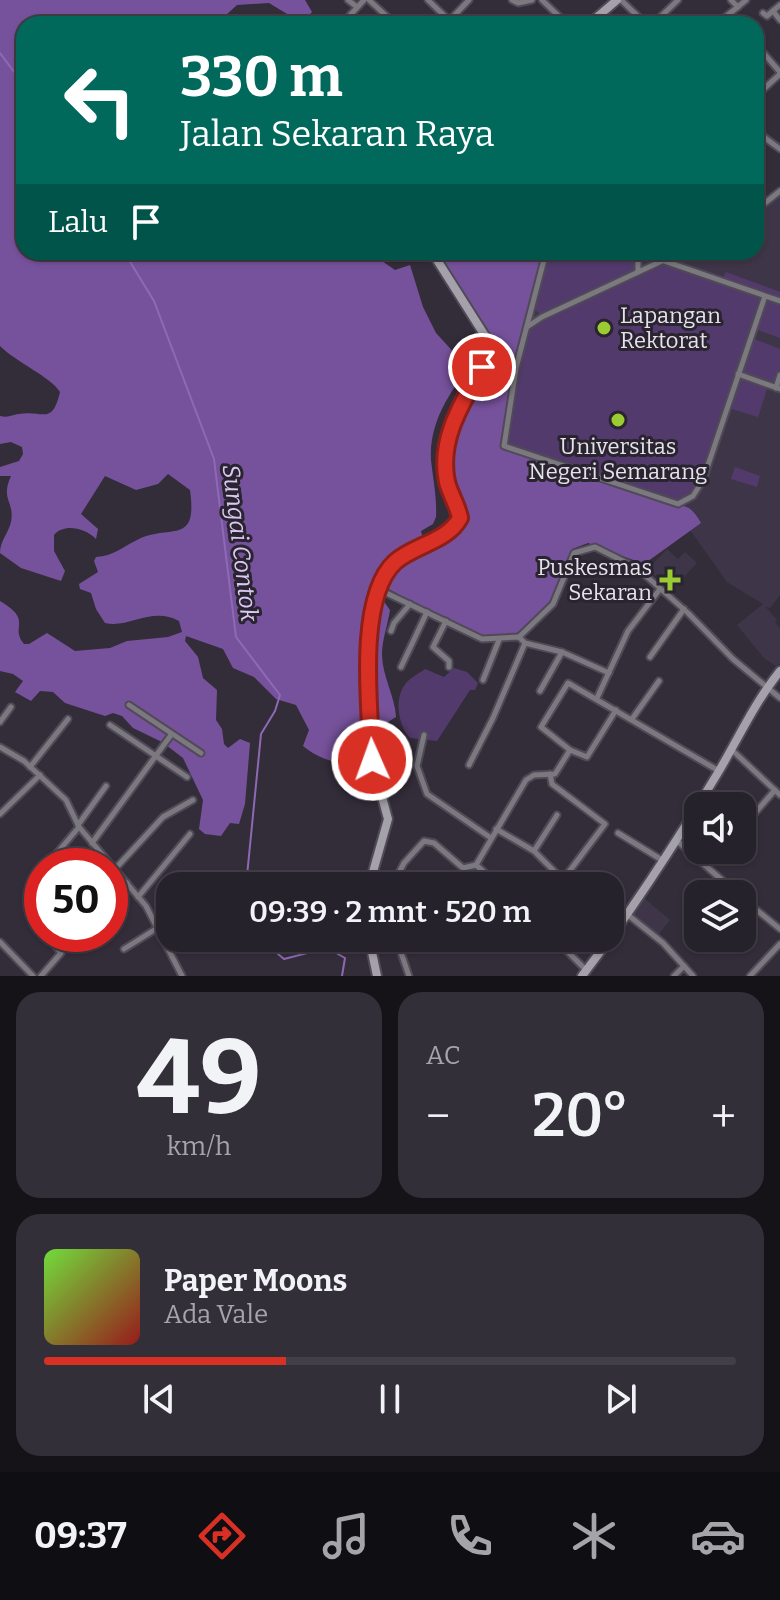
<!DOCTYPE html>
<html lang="id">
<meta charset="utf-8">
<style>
:root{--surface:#26222c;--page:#322f38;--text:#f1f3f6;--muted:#a4a4a9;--line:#423f48;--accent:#d93025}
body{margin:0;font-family:Bitter,serif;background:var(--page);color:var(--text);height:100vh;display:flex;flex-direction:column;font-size:30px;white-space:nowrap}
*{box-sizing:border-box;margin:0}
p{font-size:26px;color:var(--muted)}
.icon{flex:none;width:44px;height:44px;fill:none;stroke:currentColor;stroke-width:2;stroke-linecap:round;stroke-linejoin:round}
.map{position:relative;height:976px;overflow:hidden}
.side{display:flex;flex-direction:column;gap:16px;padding:16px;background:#151318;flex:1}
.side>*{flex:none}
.hud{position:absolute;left:16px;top:16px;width:748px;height:244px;border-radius:24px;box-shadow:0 2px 6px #0004,0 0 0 2px var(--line);background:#00695c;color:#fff;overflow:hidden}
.fabs{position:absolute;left:684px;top:792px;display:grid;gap:16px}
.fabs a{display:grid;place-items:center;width:72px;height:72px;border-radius:16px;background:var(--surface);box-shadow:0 2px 6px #0004,0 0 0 2px var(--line);font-size:40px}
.speed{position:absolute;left:24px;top:848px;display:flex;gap:16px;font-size:40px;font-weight:700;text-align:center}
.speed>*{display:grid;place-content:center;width:104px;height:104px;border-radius:50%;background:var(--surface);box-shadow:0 2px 6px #0004,0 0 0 2px var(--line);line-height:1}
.speed .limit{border:12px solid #d22;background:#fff;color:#111}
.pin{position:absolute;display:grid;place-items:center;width:68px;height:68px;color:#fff;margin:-34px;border:4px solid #fff;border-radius:50%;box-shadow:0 2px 8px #0007}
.me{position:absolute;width:88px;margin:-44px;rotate:358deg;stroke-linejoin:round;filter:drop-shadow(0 0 6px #0008)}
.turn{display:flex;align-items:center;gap:28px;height:168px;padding:0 32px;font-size:36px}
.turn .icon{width:104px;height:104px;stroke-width:2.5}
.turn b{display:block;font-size:56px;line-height:68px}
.then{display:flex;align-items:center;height:76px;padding:0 32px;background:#0003;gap:16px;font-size:30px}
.big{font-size:60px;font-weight:600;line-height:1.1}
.side .tile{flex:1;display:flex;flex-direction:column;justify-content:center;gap:12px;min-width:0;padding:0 28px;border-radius:24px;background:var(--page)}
.side .dial{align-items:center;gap:0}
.dial b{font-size:104px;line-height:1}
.song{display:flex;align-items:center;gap:24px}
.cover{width:96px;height:96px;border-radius:12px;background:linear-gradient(135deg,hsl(100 70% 55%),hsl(0 70% 35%))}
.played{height:8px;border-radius:4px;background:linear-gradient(90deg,var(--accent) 35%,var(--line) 35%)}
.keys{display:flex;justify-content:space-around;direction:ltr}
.heat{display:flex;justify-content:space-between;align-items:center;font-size:44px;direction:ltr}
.side .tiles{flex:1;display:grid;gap:16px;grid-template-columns:1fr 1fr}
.tile:last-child{grid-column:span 2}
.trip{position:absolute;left:156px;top:872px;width:468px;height:80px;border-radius:24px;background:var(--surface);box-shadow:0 2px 6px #0004,0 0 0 2px var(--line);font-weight:600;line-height:80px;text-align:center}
.dock{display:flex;height:128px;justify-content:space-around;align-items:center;background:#0f0e12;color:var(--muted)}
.dock .icon{width:56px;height:56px}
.dock .on{color:var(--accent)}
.dock b{font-size:36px;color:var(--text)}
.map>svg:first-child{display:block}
.built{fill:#3e3648}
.green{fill:#533a6d}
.forest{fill:#77529c}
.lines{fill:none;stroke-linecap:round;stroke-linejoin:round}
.stream{stroke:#8e69b4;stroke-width:2}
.minor-casing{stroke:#4f4a56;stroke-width:9}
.secondary-casing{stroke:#4f4a56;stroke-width:12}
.minor{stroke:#7b787f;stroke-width:5}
.secondary{stroke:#a5a1ab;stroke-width:8}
.route-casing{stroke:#8d1f18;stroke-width:20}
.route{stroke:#d93025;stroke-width:14}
.poi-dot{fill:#9bcb32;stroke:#29242f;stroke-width:3}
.labels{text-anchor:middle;stroke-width:6;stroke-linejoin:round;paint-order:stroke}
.poi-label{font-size:22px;fill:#e5e2ea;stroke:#29242f;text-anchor:start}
.water-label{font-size:24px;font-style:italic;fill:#dbc8f2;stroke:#29242f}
</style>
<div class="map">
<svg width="780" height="976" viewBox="0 0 780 976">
<rect width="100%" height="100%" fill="#332d3a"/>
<g class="built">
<polygon points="780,193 780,595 770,608 765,606 777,620 775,622 780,628 780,663 776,666 764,658 737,625 763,604 727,582 690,530 644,564 588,543 572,549 550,604 517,633 436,615 383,586 453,531 491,348 435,252 756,252 756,206 765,207"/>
<polygon points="667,549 678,559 685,552 697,563 671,591 648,569"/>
<polygon points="644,898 670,920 658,935 649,932 630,915"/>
</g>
<g class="green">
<polygon points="548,252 632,252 636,253 637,271 542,316 532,307"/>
<polygon points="664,261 762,297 702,480 693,494 679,502 507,443 517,368 527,329 542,319"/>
<polygon points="726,272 780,292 780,297 723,278"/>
<polygon points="766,299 780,303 780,338 755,329"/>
<polygon points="752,338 780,349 780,369 774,386 740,373"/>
<polygon points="739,377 768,386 758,417 729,408"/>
<polygon points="735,467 760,476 757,487 731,479"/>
<path d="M454 668 467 672 478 683 475 690H470L437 741 410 738C399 727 394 700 404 686 408 679 418 674 425 669L444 677Z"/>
</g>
<g class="forest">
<path d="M0 0H305L312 12 302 23 269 3 237 5 216 24H24V252H369L395 270 410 265 423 307 436 333 468 368C448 395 429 424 431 460 433 479 437 497 436 517L433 524 421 531 423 539C395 554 388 559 374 588L390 610C388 624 382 640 382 654 382 676 395 696 396 717 373 731 369 738 367 764 343 766 321 761 303 746L309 730 296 705 276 699 254 677 233 668 223 649 186 636 185 641 198 657 203 678 217 690 216 720 222 729 224 744 228 748 240 739 250 743 245 804 239 824 230 823 221 836 205 834 199 829 203 800 183 758 162 742 133 728 122 716 113 713 105 716 65 703 53 692 40 691 31 701 15 692 23 681 13 674 0 671V601C34 621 9 626 24 644H29L47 633 75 651 110 648 127 641 168 637 182 632 179 621C152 606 128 629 105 623L96 609 91 593 80 589 79 584 98 572 94 561 96 557C114 556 122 547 137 540 170 523 198 547 190 490L168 474 158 484 136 490 105 476 81 514 98 529 96 539C85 528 64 523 54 535V551L65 571 61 581 21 568 0 553C0 541 8 534 11 522 15 501 0 500 11 476H0V467L19 461 23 454 22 447 11 442 0 444V416C9 418 11 415 19 414 43 410 52 426 60 392 51 377 16 362 0 346Z"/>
<path d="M435 252H544L514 369 503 446 678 505C691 506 695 513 701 523L644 564 588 543 572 549 550 604 517 633 495 637 473 634 383 586 396 562 461 520 448 475 453 429 491 348Z"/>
</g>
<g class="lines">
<g class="stream">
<polyline points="0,53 24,85"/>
<polyline points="124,252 154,301 214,459 236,637 280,695 275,711 261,734 246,886"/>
<polyline points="259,938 284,959 327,948 345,958 342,976"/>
</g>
<defs>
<g id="minor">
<polyline points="348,0 357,7"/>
<polyline points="369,0 395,24"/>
<polyline points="428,0 453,24"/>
<polyline points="512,0 518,3 532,0"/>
<polyline points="542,0 567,24"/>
<polyline points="621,0 646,24"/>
<polyline points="731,0 738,7"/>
<polyline points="773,11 780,20"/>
<polyline points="763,13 767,16 780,5"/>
<polyline points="449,21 469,0"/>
<polyline points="342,24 364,0"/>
<polyline points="653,24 678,0"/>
<polyline points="717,24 746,0"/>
<polyline points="760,49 780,72"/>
<polyline points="756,96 780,74"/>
<polyline points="756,131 780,149"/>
<polyline points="756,204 765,203 780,191"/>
<polyline points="546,252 516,368 504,446 678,504 693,496 703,480 765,296"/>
<polyline points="638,252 780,301"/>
<polyline points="638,272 638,252"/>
<polyline points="527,327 542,317 664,260"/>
<polyline points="738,374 780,389"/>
<polyline points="776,388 780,375"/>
<polyline points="380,590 482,639 519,637 525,643 562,652 609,673"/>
<polyline points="446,621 433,647 449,661 449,667"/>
<polyline points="391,631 394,623 410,604"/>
<polyline points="519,637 553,604 574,553 595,547 637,568 688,613 733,659 780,698"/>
<polyline points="650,657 684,609"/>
<polyline points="401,667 427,612"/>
<polyline points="483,680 499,640"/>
<polyline points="540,691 562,652"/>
<polyline points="597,698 628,631 660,589"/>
<polyline points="129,705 201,753"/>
<polyline points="632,719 659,681"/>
<polyline points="0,722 11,707"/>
<polyline points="110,725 187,777"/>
<polyline points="424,735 417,766 427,794 491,838"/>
<polyline points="0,747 24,761 66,800 79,827 146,906 182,976"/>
<polyline points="570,750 541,727 568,683 719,771"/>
<polyline points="732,750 780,795"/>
<polyline points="469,765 493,718 525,643"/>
<polyline points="30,767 68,719"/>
<polyline points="550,774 552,784 605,824 562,881"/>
<polyline points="0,814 40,775"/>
<polyline points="748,821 775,790"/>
<polyline points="78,825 106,786"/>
<polyline points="496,829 534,851 569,886"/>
<polyline points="618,833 662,860"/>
<polyline points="676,840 738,894"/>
<polyline points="92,843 171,735"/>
<polyline points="534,851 557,815"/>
<polyline points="476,865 500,886"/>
<polyline points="46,866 79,827"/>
<polyline points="115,869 163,817 193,800"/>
<polyline points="39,874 42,871"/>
<polyline points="189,878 199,886"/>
<polyline points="392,886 404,863 424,841 434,843 463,868 476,865 526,780 534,775 555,774 570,750 587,757 616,710"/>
<polyline points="138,897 190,834"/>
<polyline points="742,898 780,929"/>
<polyline points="110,899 127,883"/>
<polyline points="628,915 663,943 693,976"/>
<polyline points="162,933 170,926"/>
<polyline points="396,938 409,976"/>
<polyline points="554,938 586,970"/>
<polyline points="0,942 33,976"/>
<polyline points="493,946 500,938"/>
<polyline points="124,949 159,927"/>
<polyline points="41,976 61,953 54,944"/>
<polyline points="674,976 684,966"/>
<polyline points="750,976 780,944"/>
</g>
<g id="secondary">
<polyline points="589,24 617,0"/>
<polyline points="369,886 388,819 372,760 368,654 374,604 379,590 396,561 449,531 458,522 460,514 448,486 445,470 448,442 459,410 489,349 487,339 432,252"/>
<polyline points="369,938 377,976"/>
<path d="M582 976C632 911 677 841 719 771 739 737 755 702 780 671"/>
</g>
</defs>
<use href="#minor" class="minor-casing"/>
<use href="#secondary" class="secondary-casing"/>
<use href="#minor" class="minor"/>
<use href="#secondary" class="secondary"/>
</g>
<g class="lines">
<defs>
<path id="route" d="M372 760C370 711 356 598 395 562 414 545 447 542 460 518 458 506 450 494 447 482 438 440 462 403 482 367"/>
</defs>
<use href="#route" class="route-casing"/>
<use href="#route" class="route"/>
</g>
<g class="poi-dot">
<circle cx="604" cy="328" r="8"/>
<circle cx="618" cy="420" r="8"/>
<path d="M666 568h8v8h8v8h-8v8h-8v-8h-8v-8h8z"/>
</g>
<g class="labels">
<g class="poi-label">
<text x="620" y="323">Lapangan<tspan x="620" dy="25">Rektorat</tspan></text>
<text x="618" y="454" text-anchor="middle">Universitas<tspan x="618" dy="25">Negeri Semarang</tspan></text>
<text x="652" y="575" text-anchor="end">Puskesmas<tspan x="652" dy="25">Sekaran</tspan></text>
</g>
<g class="water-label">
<text transform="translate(240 543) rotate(83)" y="8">Sungai Contok</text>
</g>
</g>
</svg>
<div class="fabs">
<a><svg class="icon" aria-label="sound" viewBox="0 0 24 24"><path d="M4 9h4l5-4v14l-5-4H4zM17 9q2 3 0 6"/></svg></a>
<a><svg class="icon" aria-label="layers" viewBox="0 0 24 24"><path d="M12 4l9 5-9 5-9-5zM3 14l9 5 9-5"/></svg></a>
</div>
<div class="speed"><div class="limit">50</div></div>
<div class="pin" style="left:482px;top:367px;background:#d93025"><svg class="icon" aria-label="arrive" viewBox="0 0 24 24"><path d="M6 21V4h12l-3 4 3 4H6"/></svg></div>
<svg class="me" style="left:372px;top:760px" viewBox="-20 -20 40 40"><circle r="17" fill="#d93025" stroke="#fff" stroke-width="3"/><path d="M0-11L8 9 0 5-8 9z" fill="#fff"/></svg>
<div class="trip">09:39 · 2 mnt · 520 m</div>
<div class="hud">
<div class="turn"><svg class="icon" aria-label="left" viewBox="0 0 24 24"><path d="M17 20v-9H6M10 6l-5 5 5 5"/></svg><div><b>330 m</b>Jalan Sekaran Raya</div></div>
<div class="then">Lalu<svg class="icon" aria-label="arrive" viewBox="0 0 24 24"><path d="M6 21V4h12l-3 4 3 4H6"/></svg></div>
</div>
</div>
<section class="side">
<div class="tiles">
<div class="tile dial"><b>49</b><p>km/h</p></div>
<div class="tile"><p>AC</p>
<div class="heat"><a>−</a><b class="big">20°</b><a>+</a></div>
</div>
<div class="tile">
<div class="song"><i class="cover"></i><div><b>Paper Moons</b><p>Ada Vale</p></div></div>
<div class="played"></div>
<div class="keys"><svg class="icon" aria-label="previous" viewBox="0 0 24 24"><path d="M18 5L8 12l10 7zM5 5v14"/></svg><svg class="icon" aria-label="pause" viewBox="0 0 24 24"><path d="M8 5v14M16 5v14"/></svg><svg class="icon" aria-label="next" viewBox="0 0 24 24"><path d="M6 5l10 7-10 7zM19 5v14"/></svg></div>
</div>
</div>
</section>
<nav class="dock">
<b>09:37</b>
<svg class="icon on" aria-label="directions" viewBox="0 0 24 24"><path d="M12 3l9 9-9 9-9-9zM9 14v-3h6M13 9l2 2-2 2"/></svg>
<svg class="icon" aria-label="music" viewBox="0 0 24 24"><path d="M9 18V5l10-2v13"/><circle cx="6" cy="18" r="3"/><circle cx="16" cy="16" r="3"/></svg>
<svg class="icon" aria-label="phone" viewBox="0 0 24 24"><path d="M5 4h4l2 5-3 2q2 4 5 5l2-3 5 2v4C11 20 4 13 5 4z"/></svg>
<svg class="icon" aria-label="climate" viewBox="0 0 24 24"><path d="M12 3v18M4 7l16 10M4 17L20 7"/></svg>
<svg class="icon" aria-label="car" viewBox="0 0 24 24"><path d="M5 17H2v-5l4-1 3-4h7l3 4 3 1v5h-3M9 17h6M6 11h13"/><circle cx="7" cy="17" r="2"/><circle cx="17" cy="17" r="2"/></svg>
</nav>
